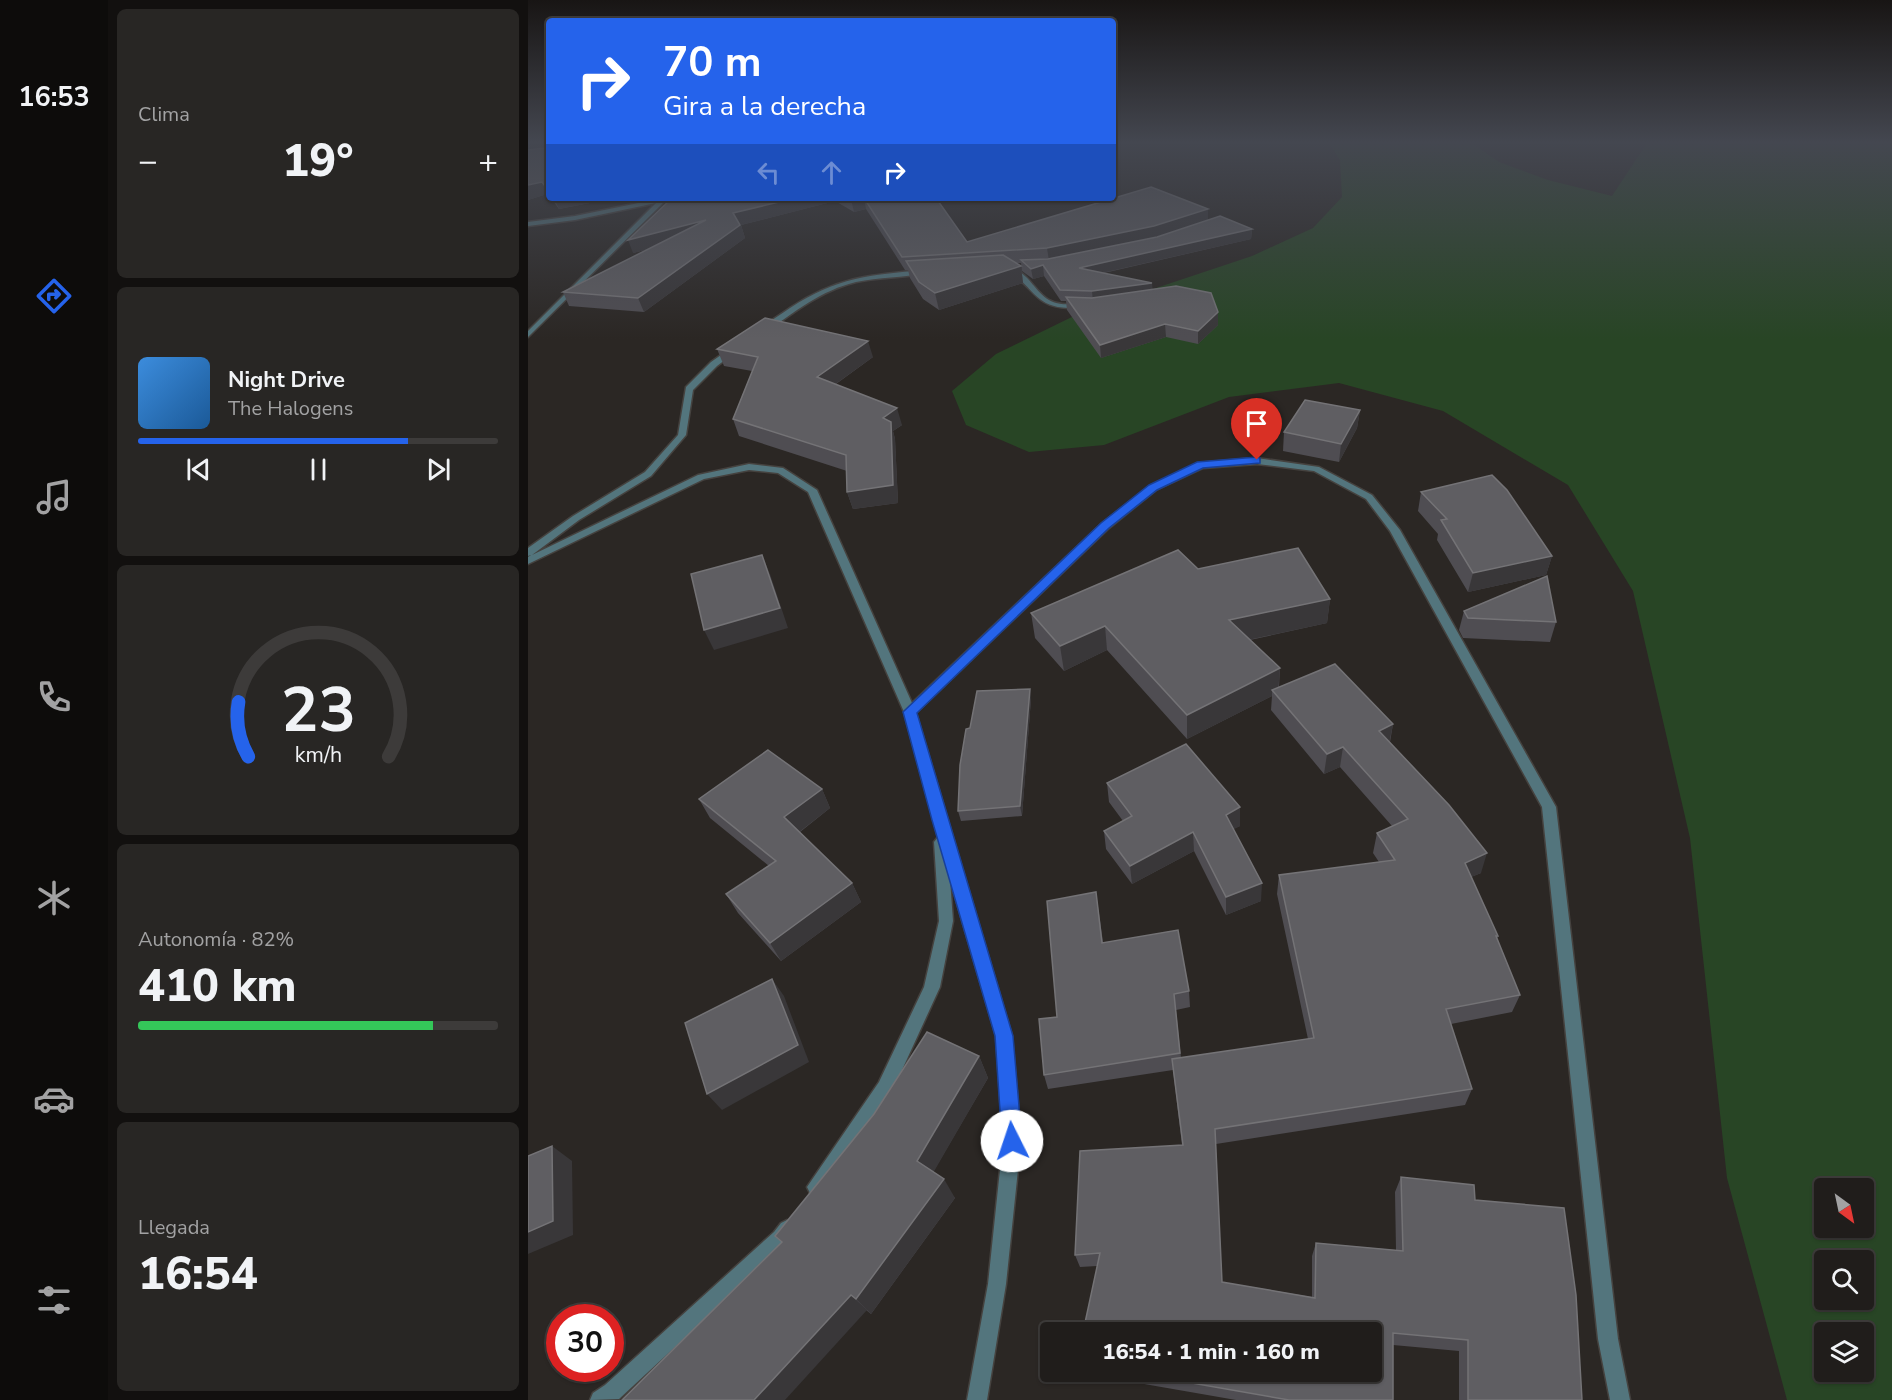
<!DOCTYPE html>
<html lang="es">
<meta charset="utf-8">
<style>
:root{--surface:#201d1b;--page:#282624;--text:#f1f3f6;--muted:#a2a2a3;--line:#3d3b3a;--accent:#2563eb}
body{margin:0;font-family:"Nunito Sans",sans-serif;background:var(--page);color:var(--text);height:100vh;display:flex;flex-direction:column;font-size:22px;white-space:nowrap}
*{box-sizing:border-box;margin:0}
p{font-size:20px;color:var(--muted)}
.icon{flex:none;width:33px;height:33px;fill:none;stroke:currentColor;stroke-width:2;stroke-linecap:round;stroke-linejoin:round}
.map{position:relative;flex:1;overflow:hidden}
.drawer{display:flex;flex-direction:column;gap:9px;padding:9px;background:#12100f;width:420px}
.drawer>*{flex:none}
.guide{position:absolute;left:18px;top:18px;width:570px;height:183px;border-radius:6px;box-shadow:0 2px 4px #0004,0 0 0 2px var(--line);background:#2563eb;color:#fff;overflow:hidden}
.needle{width:39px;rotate:147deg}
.controls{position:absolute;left:1286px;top:1178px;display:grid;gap:12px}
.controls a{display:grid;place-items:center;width:60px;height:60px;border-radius:6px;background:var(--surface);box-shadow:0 2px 4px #0004,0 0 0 2px var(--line);font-size:30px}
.speed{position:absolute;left:18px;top:1304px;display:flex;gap:12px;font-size:30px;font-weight:700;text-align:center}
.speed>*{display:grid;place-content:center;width:78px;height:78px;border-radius:50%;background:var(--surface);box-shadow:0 2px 4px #0004,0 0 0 2px var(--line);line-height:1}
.speed .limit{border:9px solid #d22;background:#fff;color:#111}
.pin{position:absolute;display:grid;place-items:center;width:51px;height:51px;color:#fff;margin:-62px -26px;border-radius:50% 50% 50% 0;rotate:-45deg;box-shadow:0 0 6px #0007}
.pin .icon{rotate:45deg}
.me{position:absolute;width:66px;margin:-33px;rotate:356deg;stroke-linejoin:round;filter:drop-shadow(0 0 4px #0008)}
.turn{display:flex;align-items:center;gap:21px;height:126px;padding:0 18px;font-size:27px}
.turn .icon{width:78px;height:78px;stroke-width:2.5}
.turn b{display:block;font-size:42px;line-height:51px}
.lanes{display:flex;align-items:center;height:57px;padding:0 18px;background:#0003;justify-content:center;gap:30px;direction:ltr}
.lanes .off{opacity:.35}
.big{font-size:45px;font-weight:800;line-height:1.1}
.drawer .card{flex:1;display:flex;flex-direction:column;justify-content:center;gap:9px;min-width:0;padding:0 21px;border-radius:9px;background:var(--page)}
.drawer .dial{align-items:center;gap:0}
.dial svg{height:156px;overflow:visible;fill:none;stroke:var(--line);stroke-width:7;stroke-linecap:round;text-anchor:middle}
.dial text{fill:var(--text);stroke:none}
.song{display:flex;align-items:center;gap:18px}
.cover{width:72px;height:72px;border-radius:9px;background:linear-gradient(135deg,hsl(210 70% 55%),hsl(210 70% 35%))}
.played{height:6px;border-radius:3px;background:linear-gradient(90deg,var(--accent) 75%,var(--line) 75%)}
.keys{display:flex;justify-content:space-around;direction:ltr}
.heat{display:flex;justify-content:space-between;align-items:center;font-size:33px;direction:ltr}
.charge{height:9px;border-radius:4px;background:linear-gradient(90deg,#34c759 82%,var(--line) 0)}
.trip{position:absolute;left:512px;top:1322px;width:342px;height:60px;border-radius:6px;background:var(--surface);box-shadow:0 2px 4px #0004,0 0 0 2px var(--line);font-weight:800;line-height:60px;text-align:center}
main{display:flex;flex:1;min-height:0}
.menu{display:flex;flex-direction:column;width:108px;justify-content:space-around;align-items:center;background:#0d0c0b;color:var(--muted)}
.menu .icon{width:42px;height:42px}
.menu .current{color:var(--accent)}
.menu b{font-size:27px;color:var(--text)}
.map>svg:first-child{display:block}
.green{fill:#284525;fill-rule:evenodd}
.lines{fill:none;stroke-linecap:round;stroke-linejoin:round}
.street-casing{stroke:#45423f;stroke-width:3}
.street{fill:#53757d;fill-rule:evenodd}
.wall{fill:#4f4d52}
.shaded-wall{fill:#393739}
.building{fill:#5f5e62;stroke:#747376;stroke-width:1.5}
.route{fill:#2563eb;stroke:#184099;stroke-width:1.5}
</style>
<main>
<nav class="menu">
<b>16:53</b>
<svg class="icon current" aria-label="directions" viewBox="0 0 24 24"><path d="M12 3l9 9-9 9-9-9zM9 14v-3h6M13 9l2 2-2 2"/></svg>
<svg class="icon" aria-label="music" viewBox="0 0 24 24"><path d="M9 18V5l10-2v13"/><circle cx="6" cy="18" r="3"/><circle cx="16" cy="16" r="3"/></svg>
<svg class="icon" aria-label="phone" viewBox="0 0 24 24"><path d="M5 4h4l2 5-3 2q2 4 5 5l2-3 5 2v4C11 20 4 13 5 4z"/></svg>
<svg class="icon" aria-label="climate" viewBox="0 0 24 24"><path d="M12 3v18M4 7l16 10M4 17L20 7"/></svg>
<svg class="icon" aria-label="car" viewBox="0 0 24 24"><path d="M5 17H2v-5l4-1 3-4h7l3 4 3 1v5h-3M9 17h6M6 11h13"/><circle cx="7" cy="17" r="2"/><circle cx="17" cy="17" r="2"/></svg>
<svg class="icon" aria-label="filters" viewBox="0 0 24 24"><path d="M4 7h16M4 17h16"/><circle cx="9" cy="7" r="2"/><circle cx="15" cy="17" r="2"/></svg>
</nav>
<section class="drawer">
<div class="card"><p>Clima</p>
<div class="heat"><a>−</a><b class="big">19°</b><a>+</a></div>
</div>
<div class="card">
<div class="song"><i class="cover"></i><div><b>Night Drive</b><p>The Halogens</p></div></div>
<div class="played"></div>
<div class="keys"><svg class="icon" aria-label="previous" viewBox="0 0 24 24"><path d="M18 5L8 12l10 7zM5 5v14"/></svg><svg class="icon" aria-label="pause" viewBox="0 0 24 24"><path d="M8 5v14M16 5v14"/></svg><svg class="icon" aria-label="next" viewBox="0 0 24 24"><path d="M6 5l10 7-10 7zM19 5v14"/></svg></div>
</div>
<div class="card dial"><svg viewBox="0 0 100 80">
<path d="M14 69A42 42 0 1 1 86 69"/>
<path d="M14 69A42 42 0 0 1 9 41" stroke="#2563eb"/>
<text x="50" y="56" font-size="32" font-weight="700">23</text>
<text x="50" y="72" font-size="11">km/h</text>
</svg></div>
<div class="card"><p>Autonomía · 82%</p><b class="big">410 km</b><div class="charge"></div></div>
<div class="card"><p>Llegada</p><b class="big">16:54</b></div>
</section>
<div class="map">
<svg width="1364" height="1400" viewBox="0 0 1364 1400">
<rect width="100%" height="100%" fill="#2b2724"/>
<path class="green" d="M801 143H944L971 162 1020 180 1084 196 1119 143H1364V1400H1259L1199 1178 1162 838 1105 591 1040 485 915 411 811 383 701 397 576 445 501 452 438 425 424 391 468 354 550 314 724 256 785 228 814 197 812 160ZM1296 1188H1335V1227H1296ZM1296 1260H1335V1299H1296ZM1296 1332H1335V1371H1296Z"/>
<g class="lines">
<defs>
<g id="street">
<polygon points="135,198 147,198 137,201 0,337 0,331 128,203 47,220 0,226 0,222 47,216"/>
<path d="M479 269C499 268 505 291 521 300 531 306 544 304 555 304L559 306C553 309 547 309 540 308 505 307 505 284 479 271Z"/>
<path d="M396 270 399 272 398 273C375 278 351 277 328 282 294 290 266 312 238 332L231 330C240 322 252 315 262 308 309 277 342 275 396 270Z"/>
<polygon points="203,348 210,350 189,366 165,390 158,435 123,476 51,520 4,555 170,475 221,464 255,468 289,490 384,703 573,524 622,486 670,463 729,458 791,467 844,495 872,530 1028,807 1090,1339 1102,1400 1082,1400 1070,1339 1014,807 862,531 838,499 786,471 729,464 675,468 628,490 581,528 388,713 484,1036 493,1141 478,1284 459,1400 439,1400 460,1284 475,1141 468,1036 422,879 425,921 412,987 363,1094 294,1193 288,1196 282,1193 279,1187 351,1082 396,987 411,921 406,842 410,837 376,712 280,492 250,473 221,470 176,479 0,564 0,557 3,555 0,556 0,548 45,516 117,472 150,435 158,387 183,362"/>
<polygon points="259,1220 265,1223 268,1229 258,1244 91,1399 62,1400 65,1393 77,1385 246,1232 253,1223"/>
</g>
</defs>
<use href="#street" class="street-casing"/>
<use href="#street" class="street"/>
</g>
<g class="wall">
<polygon points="21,144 21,196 19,194 0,200 0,150 16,148"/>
<polygon points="23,198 87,198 31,209"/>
<polygon points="144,198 408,198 439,242 680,209 680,220 724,229 723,239 576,273 690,312 690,325 670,344 638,337 573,358 539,310 538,301 533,301 516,276 505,279 494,271 493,263 488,263 493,266 495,283 411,310 395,299 382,278 380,270 377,270 338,209 326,212 307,201 213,225 217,238 116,312 41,306 35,292 121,249 105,253"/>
<polygon points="189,349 345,357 308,384 374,425 365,431 367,439 370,503 325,509 319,492 319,471 211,436 205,419 224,371 196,366"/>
<polygon points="832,410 829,428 811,462 755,451 756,432"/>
<polygon points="893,492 1024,556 1018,575 940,592 909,540 910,534 890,511"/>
<polygon points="670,569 802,599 799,623 722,640 752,668 751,687 865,724 862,742 953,873 943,877 970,936 969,939 992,995 984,1012 923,1024 944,1089 937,1105 688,1144 694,1282 784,1297 784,1256 788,1243 868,1250 867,1192 873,1177 947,1200 1054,1400 931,1400 931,1351 865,1345 865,1400 708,1400 553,1373 552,1371 843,1371 569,1266 552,1267 547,1255 654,1145 645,1070 520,1089 516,1075 529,1017 568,892 575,942 661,991 662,1007 648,1010 653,1058 780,1039 749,894 751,875 851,862 845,853 849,833 864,826 812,767 796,774 743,710 744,696 659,739 579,650 536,671 507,638 503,613"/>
<polygon points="936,611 1028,622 1022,642 935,638 931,630"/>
<polygon points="503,699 494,816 433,821 430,811 442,728"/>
<polygon points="579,783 712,826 705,829 733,901 698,915 666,851 604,884 578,849 576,831 595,821 581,802"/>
<polygon points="294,789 302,808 272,832 324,883 333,902 253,961 210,913 198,894 241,866 182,818 171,799"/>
<polygon points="451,1056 460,1078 405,1172 427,1198 343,1314 254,1242 247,1236"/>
</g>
<g class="shaded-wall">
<polygon points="14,182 19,194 0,200 0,185"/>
<polygon points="26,198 87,198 31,209"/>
<polygon points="268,198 306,198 307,201 213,225 217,238 116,312 110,298 205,213"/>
<polygon points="328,198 336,198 338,209 326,212 323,199"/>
<polygon points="680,209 680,221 626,239 521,261 519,248"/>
<polygon points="178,220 183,233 105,253 100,240"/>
<polygon points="724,229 723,239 552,278 551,268"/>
<polygon points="515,265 516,276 505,279 503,269"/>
<polygon points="493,266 495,283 411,310 407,293"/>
<polygon points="624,283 625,293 565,302 564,291"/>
<polygon points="690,312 690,325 670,344 670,331"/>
<polygon points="637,324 638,337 573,358 572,345"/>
<polygon points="340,341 345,357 295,393 289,377"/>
<polygon points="369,408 374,425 365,431 367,439 370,503 325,509 319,492 355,418"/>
<polygon points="832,410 829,428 811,462 813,444"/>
<polygon points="234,555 242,574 260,628 186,650 176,630"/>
<polygon points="1024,556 1018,575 940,592 945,573"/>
<polygon points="802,599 799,623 701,644 701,620"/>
<polygon points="577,626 579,650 536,671 532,646"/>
<polygon points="752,668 750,693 744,690 744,696 659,739 659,715"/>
<polygon points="502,689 503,699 494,816 492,806"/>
<polygon points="865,724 861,744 851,731"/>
<polygon points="815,747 812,767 796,774 799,754"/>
<polygon points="294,789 302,808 266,836 256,817"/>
<polygon points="712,807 712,826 697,834 698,815"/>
<polygon points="665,832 666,851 604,884 602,866"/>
<polygon points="959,853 953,873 931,882 937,863"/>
<polygon points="324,883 333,902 253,961 242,943"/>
<polygon points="734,883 733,901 698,915 698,897"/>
<polygon points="244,979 256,996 281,1062 194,1110 179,1094"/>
<polygon points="451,1056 460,1078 401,1180 389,1161"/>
<polygon points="24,1146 44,1161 45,1235 0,1254 0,1232"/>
<polygon points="416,1179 427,1198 343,1314 328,1299"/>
<polygon points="323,1295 339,1310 257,1400 226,1400"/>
</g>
<g class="building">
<polygon points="21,144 21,191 14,182 0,185 0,150 16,148 18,145"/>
<polygon points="623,187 680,209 626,226 519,248 374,257 336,198 408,198 439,242"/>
<polygon points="144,198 268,198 205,213 212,225 110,298 35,292 178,220 100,240"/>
<polygon points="692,216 724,229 551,268 624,283 564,291 532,290 515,265 503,269 493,260 520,259 629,237"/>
<polygon points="475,255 493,266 407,293 391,282 378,261"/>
<polygon points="648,286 683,293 690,312 670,331 637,324 572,345 538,297 564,298"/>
<polygon points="237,318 340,341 289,377 369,408 355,418 363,422 365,485 319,492 318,455 205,419 230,357 189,349"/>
<polygon points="777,400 832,410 813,444 756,432"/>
<polygon points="964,475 979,490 1024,556 945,573 913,520 919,519 893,492"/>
<polygon points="770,548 802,599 701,620 752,668 659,715 577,626 532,646 503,613 650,550 670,569"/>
<polygon points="234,555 252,608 176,630 163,574"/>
<polygon points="1019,576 1028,622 940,618 936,611"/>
<polygon points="807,664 865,724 851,731 921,805 959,853 937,863 970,936 968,936 992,995 918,1009 944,1089 687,1129 694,1282 787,1298 788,1243 875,1251 873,1177 946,1185 947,1200 1036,1208 1048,1295 1054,1400 940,1400 940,1340 865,1333 865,1400 761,1400 595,1371 843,1371 843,1332 555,1332 572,1253 547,1255 552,1151 655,1145 644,1059 786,1038 751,875 867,860 849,833 880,819 815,747 799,754 744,690"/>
<polygon points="502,689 492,806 430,811 432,765 438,729 442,728 449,691"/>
<polygon points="658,744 712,807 698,815 734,883 698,897 665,832 602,866 576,831 604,816 579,783"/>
<polygon points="240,750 294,789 256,817 324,883 242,943 198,894 248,861 171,799"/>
<polygon points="568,892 574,943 650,930 661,991 646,994 652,1053 516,1075 511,1019 529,1017 519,901"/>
<polygon points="244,979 270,1045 179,1094 157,1023"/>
<polygon points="399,1032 451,1056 389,1161 416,1179 328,1299 323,1295 226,1400 94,1400 254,1242 247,1236 346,1114"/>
<polygon points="24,1146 25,1221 0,1232 0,1156"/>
</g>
<linearGradient id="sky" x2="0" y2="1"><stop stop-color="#181514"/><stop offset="0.42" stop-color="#444750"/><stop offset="1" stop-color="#444750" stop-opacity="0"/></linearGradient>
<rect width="1364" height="339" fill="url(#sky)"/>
<polygon class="route" points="729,457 732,458 732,463 675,468 629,490 581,528 389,713 485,1036 494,1141 491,1148 484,1151 477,1148 474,1141 467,1036 404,820 375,712 573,523 621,485 669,462"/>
</svg>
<div class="controls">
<a><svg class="needle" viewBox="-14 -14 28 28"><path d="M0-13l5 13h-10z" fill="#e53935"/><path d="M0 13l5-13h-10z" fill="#a2a2a3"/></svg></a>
<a><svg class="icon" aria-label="search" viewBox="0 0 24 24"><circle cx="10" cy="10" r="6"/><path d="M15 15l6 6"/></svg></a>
<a><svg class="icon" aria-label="layers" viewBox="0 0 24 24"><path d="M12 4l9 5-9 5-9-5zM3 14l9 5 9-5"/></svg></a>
</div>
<div class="speed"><div class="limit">30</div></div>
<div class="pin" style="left:729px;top:460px;background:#d93025"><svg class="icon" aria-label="arrive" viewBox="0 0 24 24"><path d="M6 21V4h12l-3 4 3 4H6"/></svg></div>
<svg class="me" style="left:484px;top:1141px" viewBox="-20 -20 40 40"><circle r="19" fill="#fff"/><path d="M0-13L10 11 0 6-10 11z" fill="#2563eb"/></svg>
<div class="trip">16:54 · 1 min · 160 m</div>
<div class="guide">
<div class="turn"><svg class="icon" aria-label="right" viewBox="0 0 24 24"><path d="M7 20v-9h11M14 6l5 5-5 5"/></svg><div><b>70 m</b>Gira a la derecha</div></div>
<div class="lanes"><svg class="icon off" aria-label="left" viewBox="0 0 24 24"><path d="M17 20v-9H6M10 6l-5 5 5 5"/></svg><svg class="icon off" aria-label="ahead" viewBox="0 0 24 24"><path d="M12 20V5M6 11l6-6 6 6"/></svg><svg class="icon" aria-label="right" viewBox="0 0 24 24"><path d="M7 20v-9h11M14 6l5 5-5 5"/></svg></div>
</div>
</div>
</main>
